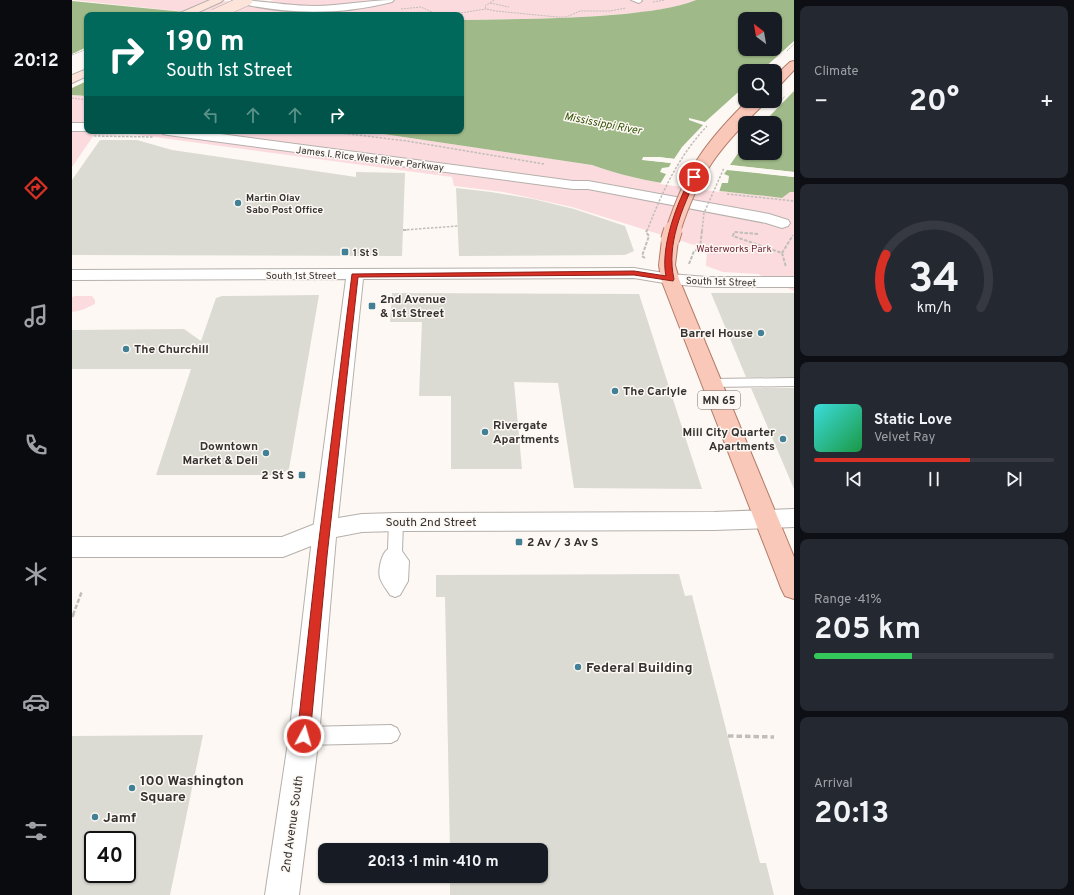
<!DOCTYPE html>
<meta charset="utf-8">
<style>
:root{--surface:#171b24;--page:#242831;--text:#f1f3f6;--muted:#9ea1a6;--line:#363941;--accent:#d93025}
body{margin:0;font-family:Overpass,sans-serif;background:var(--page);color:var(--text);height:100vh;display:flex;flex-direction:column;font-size:15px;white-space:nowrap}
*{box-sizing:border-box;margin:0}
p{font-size:13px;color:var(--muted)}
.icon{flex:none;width:22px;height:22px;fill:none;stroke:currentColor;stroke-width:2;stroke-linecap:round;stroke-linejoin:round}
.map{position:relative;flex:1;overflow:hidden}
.details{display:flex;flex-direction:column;gap:6px;padding:6px;background:#0d0f14;width:280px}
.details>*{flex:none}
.top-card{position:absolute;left:12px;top:12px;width:380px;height:122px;border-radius:8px;box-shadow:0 1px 3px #0004;background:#00695c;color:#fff;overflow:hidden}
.needle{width:26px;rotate:329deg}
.buttons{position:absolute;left:666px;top:12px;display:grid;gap:8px}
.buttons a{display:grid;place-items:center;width:44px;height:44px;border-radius:8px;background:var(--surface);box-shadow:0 1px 3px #0004;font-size:20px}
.speed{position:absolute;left:12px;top:831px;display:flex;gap:8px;font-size:20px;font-weight:700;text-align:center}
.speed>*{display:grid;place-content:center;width:52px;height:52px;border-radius:50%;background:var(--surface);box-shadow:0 1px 3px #0004;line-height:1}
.speed .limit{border:2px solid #111;border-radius:6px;background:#fff;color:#111}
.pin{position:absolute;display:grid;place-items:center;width:34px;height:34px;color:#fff;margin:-17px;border:2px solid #fff;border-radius:50%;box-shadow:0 1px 4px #0007}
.me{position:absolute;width:44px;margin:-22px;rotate:6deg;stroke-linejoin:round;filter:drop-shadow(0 0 3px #0008)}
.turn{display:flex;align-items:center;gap:14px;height:84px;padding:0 16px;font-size:18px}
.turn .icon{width:52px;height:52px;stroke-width:2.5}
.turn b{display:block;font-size:28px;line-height:34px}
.lanes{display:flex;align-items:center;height:38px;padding:0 16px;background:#0003;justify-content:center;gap:20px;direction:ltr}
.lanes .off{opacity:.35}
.big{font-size:30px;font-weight:700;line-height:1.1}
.details .tile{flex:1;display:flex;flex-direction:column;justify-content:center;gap:6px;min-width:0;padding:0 14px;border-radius:8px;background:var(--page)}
.details .dial{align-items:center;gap:0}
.dial svg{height:104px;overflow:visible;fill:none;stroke:var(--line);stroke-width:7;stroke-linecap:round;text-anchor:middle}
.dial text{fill:var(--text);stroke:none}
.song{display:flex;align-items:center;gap:12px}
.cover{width:48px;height:48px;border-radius:6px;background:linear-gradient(135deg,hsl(180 70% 55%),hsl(140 70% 35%))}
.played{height:4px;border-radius:2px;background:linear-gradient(90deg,var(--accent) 65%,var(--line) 65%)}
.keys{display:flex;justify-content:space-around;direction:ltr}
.heat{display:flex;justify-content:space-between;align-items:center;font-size:22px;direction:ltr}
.charge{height:6px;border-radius:3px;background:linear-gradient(90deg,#34c759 41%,var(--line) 0)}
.trip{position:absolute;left:246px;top:843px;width:230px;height:40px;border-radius:8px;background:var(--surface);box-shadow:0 1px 3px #0004;font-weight:700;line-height:40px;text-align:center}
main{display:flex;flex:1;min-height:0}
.tab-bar{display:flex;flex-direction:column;width:72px;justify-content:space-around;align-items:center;background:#090b0e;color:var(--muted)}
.tab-bar .icon{width:28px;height:28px}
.tab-bar .selected{color:var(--accent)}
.tab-bar b{font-size:18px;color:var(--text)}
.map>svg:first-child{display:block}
.green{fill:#fcdbdf}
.water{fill:#9fba88;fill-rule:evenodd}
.pier{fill:#fdf8f3}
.building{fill:#dbdad3;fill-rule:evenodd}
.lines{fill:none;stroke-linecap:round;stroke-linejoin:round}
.service-casing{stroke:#b5b0ab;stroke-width:2}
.minor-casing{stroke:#b5b0ab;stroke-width:2}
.tertiary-casing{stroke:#b5b0ab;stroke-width:2}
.secondary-casing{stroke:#b5b0ab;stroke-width:2}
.primary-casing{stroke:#b37c6a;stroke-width:2}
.path-far4{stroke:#c1bdb9;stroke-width:1;stroke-dasharray:2 1;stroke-linecap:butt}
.path-far3{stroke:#c1bdb9;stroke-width:1.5;stroke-dasharray:2.5 1.5;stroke-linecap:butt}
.path-far2{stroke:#c1bdb9;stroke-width:2;stroke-dasharray:3.5 1.5;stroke-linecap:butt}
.path-far1{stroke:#c1bdb9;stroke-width:2.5;stroke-dasharray:4.5 2;stroke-linecap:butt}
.path{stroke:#c1bdb9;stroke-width:3.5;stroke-dasharray:5.5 3;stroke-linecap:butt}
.service{fill:#fff;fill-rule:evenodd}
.minor{fill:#fff;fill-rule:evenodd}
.tertiary{fill:#fff;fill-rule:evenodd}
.secondary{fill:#fde4db;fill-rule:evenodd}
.primary{fill:#fac8b8;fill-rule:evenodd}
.secondary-bridge-casing{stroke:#b5b0ab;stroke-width:12;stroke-linecap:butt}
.primary-bridge-far1-casing{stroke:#b37c6a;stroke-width:16;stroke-linecap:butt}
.primary-bridge-casing{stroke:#b37c6a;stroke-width:20;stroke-linecap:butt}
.path-bridge-far1{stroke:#c1bdb9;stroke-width:1.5;stroke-dasharray:2.5 1.5;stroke-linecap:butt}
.path-bridge{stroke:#c1bdb9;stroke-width:2;stroke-dasharray:3.5 1.5;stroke-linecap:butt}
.secondary-bridge{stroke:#fde4db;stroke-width:11}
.primary-bridge-far1{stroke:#fac8b8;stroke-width:14}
.primary-bridge{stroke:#fac8b8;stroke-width:18}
.route{fill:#d93025;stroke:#8d1f18}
.poi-dot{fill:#428095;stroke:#fdf8f3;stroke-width:1.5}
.labels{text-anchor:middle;stroke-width:3;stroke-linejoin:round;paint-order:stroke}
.far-street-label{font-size:10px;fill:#353331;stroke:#fdf8f3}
.far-poi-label{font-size:10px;font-weight:bold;fill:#353331;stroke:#fdf8f3;text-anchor:start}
.far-park-label{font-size:10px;fill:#72283a;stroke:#fdf8f3}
.far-water-label{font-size:11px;font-style:italic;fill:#325205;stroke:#fdf8f3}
.shield{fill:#fdf8f3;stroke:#716e6b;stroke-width:1}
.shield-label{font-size:11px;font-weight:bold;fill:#353331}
.poi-label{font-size:12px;font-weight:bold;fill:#353331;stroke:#fdf8f3;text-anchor:start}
.street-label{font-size:12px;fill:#353331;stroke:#fdf8f3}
.near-poi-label{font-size:14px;font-weight:bold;fill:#353331;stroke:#fdf8f3;text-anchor:start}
</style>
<main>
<nav class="tab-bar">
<b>20:12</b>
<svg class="icon selected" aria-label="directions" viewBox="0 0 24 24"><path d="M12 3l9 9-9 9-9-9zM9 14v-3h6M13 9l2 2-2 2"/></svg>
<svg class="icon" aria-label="music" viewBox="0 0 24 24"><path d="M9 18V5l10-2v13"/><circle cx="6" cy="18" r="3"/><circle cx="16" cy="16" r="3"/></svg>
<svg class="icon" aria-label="phone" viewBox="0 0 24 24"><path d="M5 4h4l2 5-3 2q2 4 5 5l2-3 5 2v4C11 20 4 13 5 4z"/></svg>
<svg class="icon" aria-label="climate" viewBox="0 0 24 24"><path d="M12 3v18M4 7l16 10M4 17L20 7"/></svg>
<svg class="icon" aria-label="car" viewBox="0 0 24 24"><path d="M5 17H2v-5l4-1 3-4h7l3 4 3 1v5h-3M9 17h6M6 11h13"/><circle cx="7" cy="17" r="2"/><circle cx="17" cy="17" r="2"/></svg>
<svg class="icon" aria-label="filters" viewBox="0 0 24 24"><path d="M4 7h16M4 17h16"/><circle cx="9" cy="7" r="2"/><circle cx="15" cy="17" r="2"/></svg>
</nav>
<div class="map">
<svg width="722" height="895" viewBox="0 0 722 895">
<rect width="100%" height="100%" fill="#fdf8f3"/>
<g class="green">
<path d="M0 0H148L188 6 201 0H624C601 9 574 12 549 14 496 19 442 19 389 20V15H143Z"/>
<path d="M0 95 15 96V131H291L520 165C580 187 647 190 710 198L718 192H722V291L686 274 651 272 634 266 635 249 500 207 431 192 382 186 380 177 60 134 22 135 0 167Z"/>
<polygon points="3,296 20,296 23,300 23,304 10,310 0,312 0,297"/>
</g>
<g class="water">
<path d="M624 0H722V172L586 157 573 160 722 177V192H718L710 198C647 190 580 187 520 165L291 131H389V20C443 19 498 19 552 14 576 11 602 9 624 0ZM673 19H703V49H673ZM673 71H703V101H673ZM673 123H703V153H673Z"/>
<polygon points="0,1 143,15 15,15 15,96 0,95"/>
</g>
<g class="pier">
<polygon points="722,41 722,91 691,123 673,123 673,143 658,165 722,172 722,174 582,159 722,175 722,177 655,170 652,174 657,176 656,183 650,183 647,192 588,184 594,174 588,172 590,168 597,167 599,163 570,160 571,157 586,157 602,159 610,147 631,125 617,120 617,118 633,122 673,86 673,101 703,101 703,71 689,71"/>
<polygon points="15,47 15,81 0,88 0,54"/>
</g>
<g class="building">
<polygon points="28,140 65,140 100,150 284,177 284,172 333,173 330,256 0,255 0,180"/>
<polygon points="384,188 419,192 461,199 502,209 553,226 562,251 553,255 387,256"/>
<polygon points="320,293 567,294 630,489 502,488 486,383 442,382 450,469 379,469 379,396 347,396 350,322 318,322"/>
<polygon points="639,293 722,293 722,377 674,377"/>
<polygon points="247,295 217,469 208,475 84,475 119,369 0,369 0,330 112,329 129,341 144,298 150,296"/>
<polygon points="679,388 722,388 722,489"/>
<polygon points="607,574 613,596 620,595 688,863 694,863 702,895 378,895 378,876 469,876 469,850 378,850 373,597 364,597 364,575"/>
<path d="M131 735 98 895H0V736ZM21 840H55V874H21Z"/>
</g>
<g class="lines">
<defs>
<g id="service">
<polygon points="559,0 569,0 570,1 567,3"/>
<polygon points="722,378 722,386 640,387 636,386 634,383 636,380 640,379"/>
<path d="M324 516 329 518 331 522 330 551 337 561 336 581 328 595 323 597 318 595C315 590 310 584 308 578 306 570 309 554 316 549L317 522 319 518Z"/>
<polygon points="319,725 325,728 328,734 325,740 319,743 232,745 226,742 223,736 226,730 232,727"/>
</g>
<g id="minor">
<path d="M160 0C188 0 215 6 243 6 269 6 295 0 322 0L320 2C269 15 214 15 162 2Z"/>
<rect x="0" y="123" width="15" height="8"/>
<polygon points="89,131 126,131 501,181 516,181 697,214 716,220 718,223 716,226 710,228 694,223 516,189 501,189 96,135 91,134"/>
<polygon points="253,520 262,523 265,530 262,537 211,557 0,557 0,537 210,537"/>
</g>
<polygon id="tertiary" points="562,268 598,274 635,277 722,277 722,287 635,287 598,284 562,278 291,279 266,518 290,514 324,513 642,512 722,509 722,527 642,530 324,531 290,532 264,537 247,736 227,895 193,895 217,736 241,530 274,279 0,280 0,270"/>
<g id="secondary">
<polygon points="138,0 151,0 149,2 120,15 107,15 108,13"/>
<polygon points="15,69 15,76 0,83 0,75"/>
</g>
<g id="primary">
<polygon points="722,61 722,70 707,86 703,87 703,76 718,62"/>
<polygon points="598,235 604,237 606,240 603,265 607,279 722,557 722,599 713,596 709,588 589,279 587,265 590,240 592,237"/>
</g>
</defs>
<use href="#service" class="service-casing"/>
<use href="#minor" class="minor-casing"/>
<use href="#tertiary" class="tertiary-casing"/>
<use href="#secondary" class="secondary-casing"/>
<use href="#primary" class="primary-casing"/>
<g class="path-far4">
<polyline points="422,0 413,6 414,9 424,11 485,17 494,17 508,11 538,11 554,8"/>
<polyline points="581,2 593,0"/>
<polyline points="418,3 437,7"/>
<polyline points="329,9 349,7 360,12"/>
<polyline points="344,15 359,13 388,13 414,9"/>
<polyline points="715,51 722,44"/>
<polyline points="0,55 15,49"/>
<polyline points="0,98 15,100"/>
<polyline points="709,101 713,96"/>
</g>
<g class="path-far3">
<polyline points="703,107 709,100"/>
<polyline points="252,131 335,141 472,164"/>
<polyline points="22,136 81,137"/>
<polyline points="655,194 722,201"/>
<polyline points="331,230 386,226"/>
</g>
<g class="path-far2">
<polyline points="331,230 336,230"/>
<polyline points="686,234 662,232 661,236 710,253 714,267"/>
<polyline points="710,253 721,235"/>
<polyline points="573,258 570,256 577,236 574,232"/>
<polyline points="617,264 622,251 628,249"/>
</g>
<polyline class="path-far1" points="1,615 10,591"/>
<g class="path">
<polyline points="0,617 1,614"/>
<polyline points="656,736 702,737"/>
</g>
<use href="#service" class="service"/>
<use href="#minor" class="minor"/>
<use href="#tertiary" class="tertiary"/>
<use href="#secondary" class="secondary"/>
<use href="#primary" class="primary"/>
<defs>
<polyline id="secondary-bridge" points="142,15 175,0"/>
<path id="primary-bridge-far1" d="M601 231C620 171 641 144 685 101"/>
<polyline id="primary-bridge" points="598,240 601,230"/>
</defs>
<use href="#secondary-bridge" class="secondary-bridge-casing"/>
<use href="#primary-bridge-far1" class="primary-bridge-far1-casing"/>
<use href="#primary-bridge" class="primary-bridge-casing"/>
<g class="path-bridge-far1">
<path d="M575 231C590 192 606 157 635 126"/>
<polyline points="630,231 632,213 652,168"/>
</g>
<g class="path-bridge">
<polyline points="574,232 575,230"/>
<polyline points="628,249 630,230"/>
</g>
<use href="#secondary-bridge" class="secondary-bridge"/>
<use href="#primary-bridge-far1" class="primary-bridge-far1"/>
<use href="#primary-bridge" class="primary-bridge"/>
</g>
<path class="route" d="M620 176 625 177C610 208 594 245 602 279L601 281 562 275 286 277 255 556 238 736 236 741 232 742 227 741 225 736 245 556 280 274 562 271 594 276C588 248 605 201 620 176Z"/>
<g class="poi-dot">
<circle cx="166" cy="203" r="4"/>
<rect x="269" y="248" width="8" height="8" rx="2"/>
<rect x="296" y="302" width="8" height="8" rx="2"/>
<circle cx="689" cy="333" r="4"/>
<circle cx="54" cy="349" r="4"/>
<circle cx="543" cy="391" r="4"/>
<circle cx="413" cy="432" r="4"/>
<circle cx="711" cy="439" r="4"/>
<circle cx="194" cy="453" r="4"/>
<rect x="226" y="471" width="8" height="8" rx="2"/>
<rect x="443" y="538" width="8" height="8" rx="2"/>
<circle cx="506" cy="667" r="4"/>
<circle cx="60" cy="788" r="4"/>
<circle cx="23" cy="817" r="4"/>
</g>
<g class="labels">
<g class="far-street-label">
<text transform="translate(298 158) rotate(7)" y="4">James I. Rice West River Parkway</text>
<text x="229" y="279">South 1st Street</text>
<text transform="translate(649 281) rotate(2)" y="4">South 1st Street</text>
</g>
<g class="far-poi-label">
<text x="174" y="201">Martin Olav<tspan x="174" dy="12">Sabo Post Office</tspan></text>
<text x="281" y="256">1 St S</text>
</g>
<g class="far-park-label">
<text x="662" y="252">Waterworks Park</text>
</g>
<g class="far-water-label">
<text transform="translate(531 123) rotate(11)" y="4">Mississippi River</text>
</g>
<rect class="shield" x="626" y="391" width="42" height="18" rx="3"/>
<g class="shield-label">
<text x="647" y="404">MN 65</text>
</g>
<g class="poi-label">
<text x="308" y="303">2nd Avenue<tspan x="308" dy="14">&amp; 1st Street</tspan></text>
<text x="681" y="337" text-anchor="end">Barrel House</text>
<text x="62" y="353">The Churchill</text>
<text x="551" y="395">The Carlyle</text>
<text x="421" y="429">Rivergate<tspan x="421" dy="14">Apartments</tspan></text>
<text x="703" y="436" text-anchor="end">Mill City Quarter<tspan x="703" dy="14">Apartments</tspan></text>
<text x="186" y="450" text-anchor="end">Downtown<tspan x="186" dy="14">Market &amp; Deli</tspan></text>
<text x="222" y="479" text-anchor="end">2 St S</text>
<text x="455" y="546">2 Av / 3 Av S</text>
</g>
<g class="street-label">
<text x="359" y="526">South 2nd Street</text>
<text transform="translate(220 824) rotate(-82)" y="4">2nd Avenue South</text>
</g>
<g class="near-poi-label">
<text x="514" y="672">Federal Building</text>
<text x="68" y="785">100 Washington<tspan x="68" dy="16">Square</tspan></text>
<text x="31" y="822">Jamf</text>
</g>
</g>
</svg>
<div class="buttons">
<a><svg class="needle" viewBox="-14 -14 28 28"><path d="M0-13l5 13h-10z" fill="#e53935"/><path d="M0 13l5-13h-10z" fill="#9ea1a6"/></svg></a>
<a><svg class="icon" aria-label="search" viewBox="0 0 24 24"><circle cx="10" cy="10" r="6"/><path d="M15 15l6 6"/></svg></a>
<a><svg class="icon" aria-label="layers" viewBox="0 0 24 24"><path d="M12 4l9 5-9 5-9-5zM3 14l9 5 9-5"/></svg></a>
</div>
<div class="speed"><div class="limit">40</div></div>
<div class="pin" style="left:622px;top:177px;background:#d93025"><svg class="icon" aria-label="arrive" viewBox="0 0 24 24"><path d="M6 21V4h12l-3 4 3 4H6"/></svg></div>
<svg class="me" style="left:232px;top:736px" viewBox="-20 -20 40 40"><circle r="17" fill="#d93025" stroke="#fff" stroke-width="3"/><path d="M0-11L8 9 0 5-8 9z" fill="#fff"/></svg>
<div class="trip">20:13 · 1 min · 410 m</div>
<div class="top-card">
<div class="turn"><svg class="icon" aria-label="right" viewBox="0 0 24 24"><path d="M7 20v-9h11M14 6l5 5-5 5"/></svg><div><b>190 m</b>South 1st Street</div></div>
<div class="lanes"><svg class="icon off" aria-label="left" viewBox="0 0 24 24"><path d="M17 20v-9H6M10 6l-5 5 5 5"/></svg><svg class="icon off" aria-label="ahead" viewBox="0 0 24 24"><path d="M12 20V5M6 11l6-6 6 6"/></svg><svg class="icon off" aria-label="ahead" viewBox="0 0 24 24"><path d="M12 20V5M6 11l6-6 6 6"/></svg><svg class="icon" aria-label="right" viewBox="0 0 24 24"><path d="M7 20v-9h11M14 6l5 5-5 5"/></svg></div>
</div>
</div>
<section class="details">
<div class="tile"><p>Climate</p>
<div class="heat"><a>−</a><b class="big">20°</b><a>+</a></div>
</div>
<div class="tile dial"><svg viewBox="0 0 100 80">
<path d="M14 69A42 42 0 1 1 86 69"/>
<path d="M14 69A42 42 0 0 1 13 28" stroke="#d93025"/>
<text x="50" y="56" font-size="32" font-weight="700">34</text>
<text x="50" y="72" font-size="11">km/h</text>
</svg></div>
<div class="tile">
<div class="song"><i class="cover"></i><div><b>Static Love</b><p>Velvet Ray</p></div></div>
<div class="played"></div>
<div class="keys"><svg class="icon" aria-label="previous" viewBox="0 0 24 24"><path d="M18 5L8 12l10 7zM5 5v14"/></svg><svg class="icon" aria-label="pause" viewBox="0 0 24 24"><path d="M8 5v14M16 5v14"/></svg><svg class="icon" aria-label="next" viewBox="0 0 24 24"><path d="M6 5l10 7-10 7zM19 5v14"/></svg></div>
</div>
<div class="tile"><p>Range · 41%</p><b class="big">205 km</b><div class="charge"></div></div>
<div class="tile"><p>Arrival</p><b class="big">20:13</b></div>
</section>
</main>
